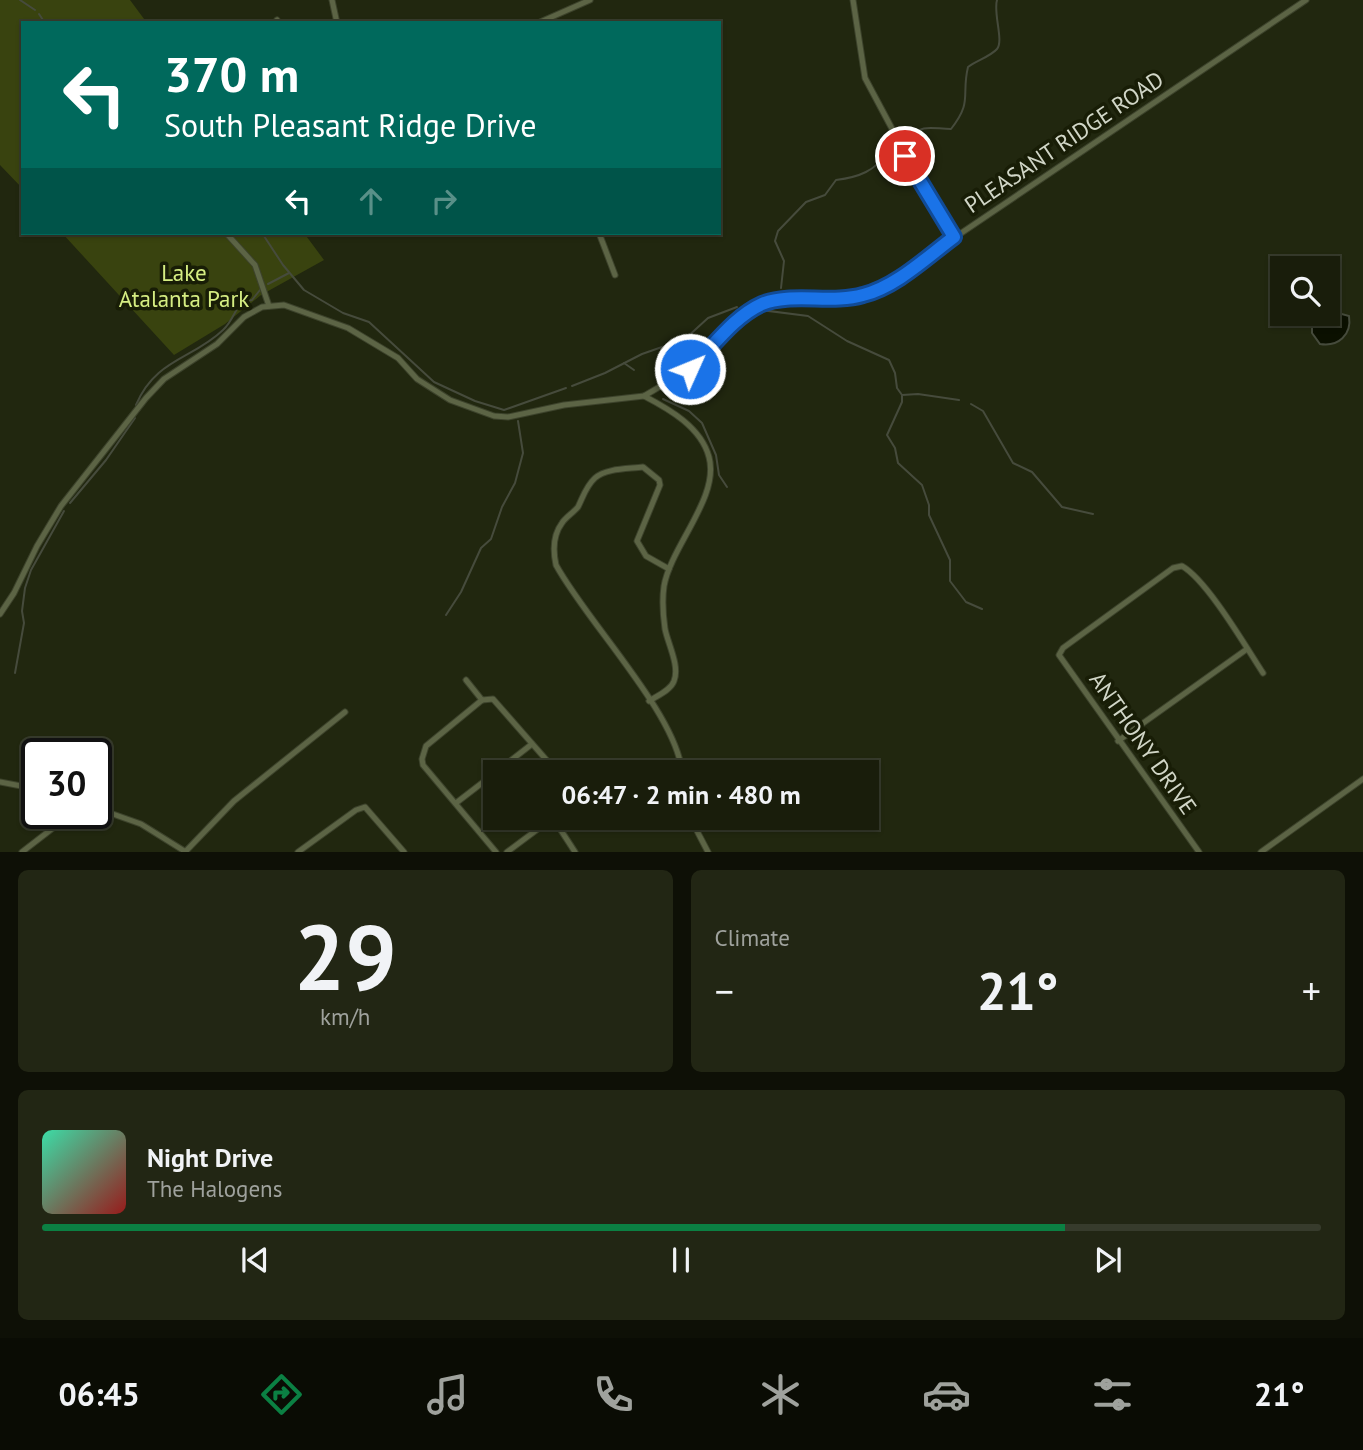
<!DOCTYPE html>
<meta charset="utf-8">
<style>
:root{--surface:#191d0b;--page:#222614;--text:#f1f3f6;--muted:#9fa29d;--line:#373b2c;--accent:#0b8043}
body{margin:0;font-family:"PT Sans",sans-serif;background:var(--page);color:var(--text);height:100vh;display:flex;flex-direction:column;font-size:26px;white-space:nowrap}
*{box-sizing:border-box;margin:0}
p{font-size:23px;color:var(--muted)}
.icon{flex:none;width:38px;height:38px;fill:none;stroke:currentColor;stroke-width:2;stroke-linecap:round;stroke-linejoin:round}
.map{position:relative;height:852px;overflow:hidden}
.drawer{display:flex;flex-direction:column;gap:18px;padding:18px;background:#0e1006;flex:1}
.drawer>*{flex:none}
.hud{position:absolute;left:21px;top:21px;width:700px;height:214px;border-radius:0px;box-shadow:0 2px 5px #0004,0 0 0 2px var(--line);background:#00695c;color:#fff;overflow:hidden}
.tools{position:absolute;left:1270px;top:256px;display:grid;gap:14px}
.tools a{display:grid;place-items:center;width:70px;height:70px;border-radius:0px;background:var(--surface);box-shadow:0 2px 5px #0004,0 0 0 2px var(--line);font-size:35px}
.speed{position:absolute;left:21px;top:738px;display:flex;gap:14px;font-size:35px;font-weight:700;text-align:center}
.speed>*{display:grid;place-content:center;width:91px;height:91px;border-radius:50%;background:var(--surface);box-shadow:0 2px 5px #0004,0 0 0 2px var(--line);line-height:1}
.speed .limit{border:4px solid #111;border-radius:10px;background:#fff;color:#111}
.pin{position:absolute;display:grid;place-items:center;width:60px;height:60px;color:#fff;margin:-30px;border:4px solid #fff;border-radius:50%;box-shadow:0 2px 7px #0007}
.me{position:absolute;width:77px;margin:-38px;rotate:46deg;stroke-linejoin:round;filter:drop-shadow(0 0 5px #0008)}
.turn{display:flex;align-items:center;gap:24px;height:147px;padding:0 28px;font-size:32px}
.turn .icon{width:91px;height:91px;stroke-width:2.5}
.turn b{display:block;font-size:49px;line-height:60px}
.lanes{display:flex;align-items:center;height:66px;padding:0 28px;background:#0003;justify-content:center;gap:35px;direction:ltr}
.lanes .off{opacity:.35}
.big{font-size:52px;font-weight:700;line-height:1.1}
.drawer .card{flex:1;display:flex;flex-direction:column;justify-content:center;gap:10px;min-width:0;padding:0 24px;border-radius:10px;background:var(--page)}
.drawer .dial{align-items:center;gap:0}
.dial b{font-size:91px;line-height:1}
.song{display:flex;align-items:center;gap:21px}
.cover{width:84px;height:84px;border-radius:10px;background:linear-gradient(135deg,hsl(160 70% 55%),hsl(0 70% 35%))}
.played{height:7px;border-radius:4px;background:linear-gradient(90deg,var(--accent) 80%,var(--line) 80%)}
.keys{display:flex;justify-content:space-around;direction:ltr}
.heat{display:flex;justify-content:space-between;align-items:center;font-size:38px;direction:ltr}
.drawer .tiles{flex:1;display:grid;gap:18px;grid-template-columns:1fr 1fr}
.card:last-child{grid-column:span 2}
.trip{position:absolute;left:483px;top:760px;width:396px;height:70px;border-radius:0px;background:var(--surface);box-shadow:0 2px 5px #0004,0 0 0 2px var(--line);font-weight:700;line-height:70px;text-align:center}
.tabs{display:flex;height:112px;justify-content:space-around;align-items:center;background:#0a0c04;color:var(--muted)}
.tabs .icon{width:49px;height:49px}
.tabs .current{color:var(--accent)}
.tabs b{font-size:32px;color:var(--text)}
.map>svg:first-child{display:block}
.green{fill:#39430f}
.water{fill:#0b1000;stroke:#464b3c;stroke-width:2}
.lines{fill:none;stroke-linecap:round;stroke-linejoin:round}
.stream{stroke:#464b3c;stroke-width:2}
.minor-casing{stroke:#3d432c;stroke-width:7}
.minor{stroke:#5c6445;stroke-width:5}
.route-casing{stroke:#114b97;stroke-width:18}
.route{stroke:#1a73e8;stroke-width:12}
.labels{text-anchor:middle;stroke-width:7;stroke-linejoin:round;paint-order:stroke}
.street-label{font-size:23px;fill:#d1d6c7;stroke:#181d06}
.park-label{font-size:23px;fill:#d5ed82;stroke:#181d06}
</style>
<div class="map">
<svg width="1363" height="852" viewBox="0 0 1363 852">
<rect width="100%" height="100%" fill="#21270f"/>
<g class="green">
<polygon points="0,0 130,0 147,23 23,23 23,189 0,165"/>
<polygon points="62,233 304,233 324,260 261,295 225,324 174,355"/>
</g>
<path class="water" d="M1331 311 1349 316C1352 335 1338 347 1320 344L1312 333V321L1320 314Z"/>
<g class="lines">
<g class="stream">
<polyline points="20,0 35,10"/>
<polyline points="39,14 45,23"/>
<path d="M909 138C923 123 933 129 951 129 973 101 961 96 968 67 976 61 991 56 997 49 1004 41 993 13 997 0"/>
<polyline points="262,233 283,265 304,290 343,313 369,322 434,382 475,401 504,410 566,388"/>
<polyline points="268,284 289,273"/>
<path d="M781 288 784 261 775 241 778 231 806 202 825 195 836 180C860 177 874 171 889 152"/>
<polyline points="761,310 808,316 847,341 889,360 895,373 897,388 902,395 902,402 887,435 895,448 898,463 922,485 929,505 929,515 950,560 950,581 966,602 982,609"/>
<polyline points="624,363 634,370"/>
<polyline points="572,386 605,373 642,354 685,339 708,318 737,307"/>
<polyline points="902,395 918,394 959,400"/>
<polyline points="663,399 689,411 702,423 716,455 719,475 727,487"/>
<polyline points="971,404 983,411 1013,463 1032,472 1062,507 1093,514"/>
<path d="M136 405C155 359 193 359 223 330 231 323 235 311 241 302L252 300 260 290"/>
<polyline points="70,503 106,460 135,418"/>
<polyline points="446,615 461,592 481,548 491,539 502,507 515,483 523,453 518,421"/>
<polyline points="15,673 24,623 22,611 25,588 31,570 64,511"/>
</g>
<defs>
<g id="minor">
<polyline points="332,0 337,23"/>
<polyline points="853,0 865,78 930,200 954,237"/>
<polyline points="277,20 279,23"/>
<polyline points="538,23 590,0"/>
<polyline points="226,233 255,265 269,306"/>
<polyline points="599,233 615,275"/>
<path d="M644 396C669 409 701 427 709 457 720 497 671 546 664 586 662 600 663 615 665 629 668 644 680 666 674 681 671 690 657 696 649 701"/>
<path d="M669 569 646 556 637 541 660 485 659 480 643 467C629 469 606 468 595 478 586 486 583 497 578 507 573 513 566 517 562 523 553 535 553 551 556 565 587 622 676 713 682 772"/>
<polyline points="0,614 14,593 37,546 61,506 146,398 164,379 217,344 244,317 262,307 284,305 348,328 398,358 417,379 450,400 494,416 508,417 564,405 644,396 690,369 746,313 772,301 837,299 877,290 1306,0"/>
<polyline points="466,680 482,700"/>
<polyline points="482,700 426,746 422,759 423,765 496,852"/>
<polyline points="482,700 493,699 557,772"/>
<polyline points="1118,741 1247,649"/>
<polyline points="496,772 532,744"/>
<polyline points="771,772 784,763"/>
<polyline points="0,782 37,789"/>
<polyline points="456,803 495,773"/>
<polyline points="96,808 141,824 186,852"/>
<polyline points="703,817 697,831 708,852"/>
<polyline points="553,818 575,852"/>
<polyline points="186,851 234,801 345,712"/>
<polyline points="22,852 53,828 62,814"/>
<polyline points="298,852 356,810 365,807 404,852"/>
<polyline points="507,852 554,817"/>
<path d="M1199 852 1059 655 1063 648 1173 568 1182 566C1207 580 1246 647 1263 673"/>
<polyline points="1261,852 1363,779"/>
</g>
</defs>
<use href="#minor" class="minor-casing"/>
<use href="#minor" class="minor"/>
</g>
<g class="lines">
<defs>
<path id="route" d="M690 369C712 348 733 317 762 304 790 292 832 304 863 295 896 287 927 257 954 237L905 156"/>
</defs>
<use href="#route" class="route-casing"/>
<use href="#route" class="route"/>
</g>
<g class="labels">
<g class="street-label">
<text transform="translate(1064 142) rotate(-34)" y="8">PLEASANT RIDGE ROAD</text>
<text transform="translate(1143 743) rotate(55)" y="8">ANTHONY DRIVE</text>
</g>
<g class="park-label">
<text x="184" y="281">Lake<tspan x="184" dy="26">Atalanta Park</tspan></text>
</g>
</g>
</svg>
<div class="tools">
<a><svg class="icon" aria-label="search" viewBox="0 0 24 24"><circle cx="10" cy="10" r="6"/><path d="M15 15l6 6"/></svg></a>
</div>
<div class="speed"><div class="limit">30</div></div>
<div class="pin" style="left:905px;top:156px;background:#d93025"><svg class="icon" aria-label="arrive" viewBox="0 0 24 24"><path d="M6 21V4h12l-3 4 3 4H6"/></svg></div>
<svg class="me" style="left:690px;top:369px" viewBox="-20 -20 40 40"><circle r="17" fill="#1a73e8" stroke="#fff" stroke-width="3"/><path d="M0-11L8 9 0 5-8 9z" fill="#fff"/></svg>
<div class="trip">06:47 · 2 min · 480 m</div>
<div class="hud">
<div class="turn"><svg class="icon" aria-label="left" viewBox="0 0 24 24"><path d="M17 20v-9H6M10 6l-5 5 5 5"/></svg><div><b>370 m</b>South Pleasant Ridge Drive</div></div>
<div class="lanes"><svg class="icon" aria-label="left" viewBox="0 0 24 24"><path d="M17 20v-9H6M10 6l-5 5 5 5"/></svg><svg class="icon off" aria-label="ahead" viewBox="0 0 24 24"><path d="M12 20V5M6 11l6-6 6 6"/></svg><svg class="icon off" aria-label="right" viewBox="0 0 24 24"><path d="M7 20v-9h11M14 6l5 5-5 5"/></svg></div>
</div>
</div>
<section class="drawer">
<div class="tiles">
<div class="card dial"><b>29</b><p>km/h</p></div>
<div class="card"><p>Climate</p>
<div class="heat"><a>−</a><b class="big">21°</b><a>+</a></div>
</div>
<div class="card">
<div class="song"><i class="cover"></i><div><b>Night Drive</b><p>The Halogens</p></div></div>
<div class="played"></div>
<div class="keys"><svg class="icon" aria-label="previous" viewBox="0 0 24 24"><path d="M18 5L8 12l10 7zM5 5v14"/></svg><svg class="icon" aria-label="pause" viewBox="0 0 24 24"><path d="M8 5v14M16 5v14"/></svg><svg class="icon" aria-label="next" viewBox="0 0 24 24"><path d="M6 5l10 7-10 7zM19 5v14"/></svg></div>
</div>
</div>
</section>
<nav class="tabs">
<b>06:45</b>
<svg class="icon current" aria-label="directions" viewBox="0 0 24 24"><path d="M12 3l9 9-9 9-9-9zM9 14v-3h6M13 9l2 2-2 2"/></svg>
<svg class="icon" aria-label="music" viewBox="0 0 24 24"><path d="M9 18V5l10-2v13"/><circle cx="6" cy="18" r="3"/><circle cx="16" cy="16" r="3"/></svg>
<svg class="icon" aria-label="phone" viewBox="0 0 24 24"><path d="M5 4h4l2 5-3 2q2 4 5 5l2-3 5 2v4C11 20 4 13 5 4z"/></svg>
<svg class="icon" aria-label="climate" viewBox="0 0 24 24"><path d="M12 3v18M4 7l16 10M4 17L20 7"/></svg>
<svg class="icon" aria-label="car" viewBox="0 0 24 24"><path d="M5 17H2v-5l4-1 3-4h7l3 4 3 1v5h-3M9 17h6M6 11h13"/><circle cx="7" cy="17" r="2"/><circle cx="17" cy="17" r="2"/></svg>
<svg class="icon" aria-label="filters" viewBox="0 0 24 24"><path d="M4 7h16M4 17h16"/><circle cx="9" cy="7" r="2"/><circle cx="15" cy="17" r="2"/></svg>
<b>21°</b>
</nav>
